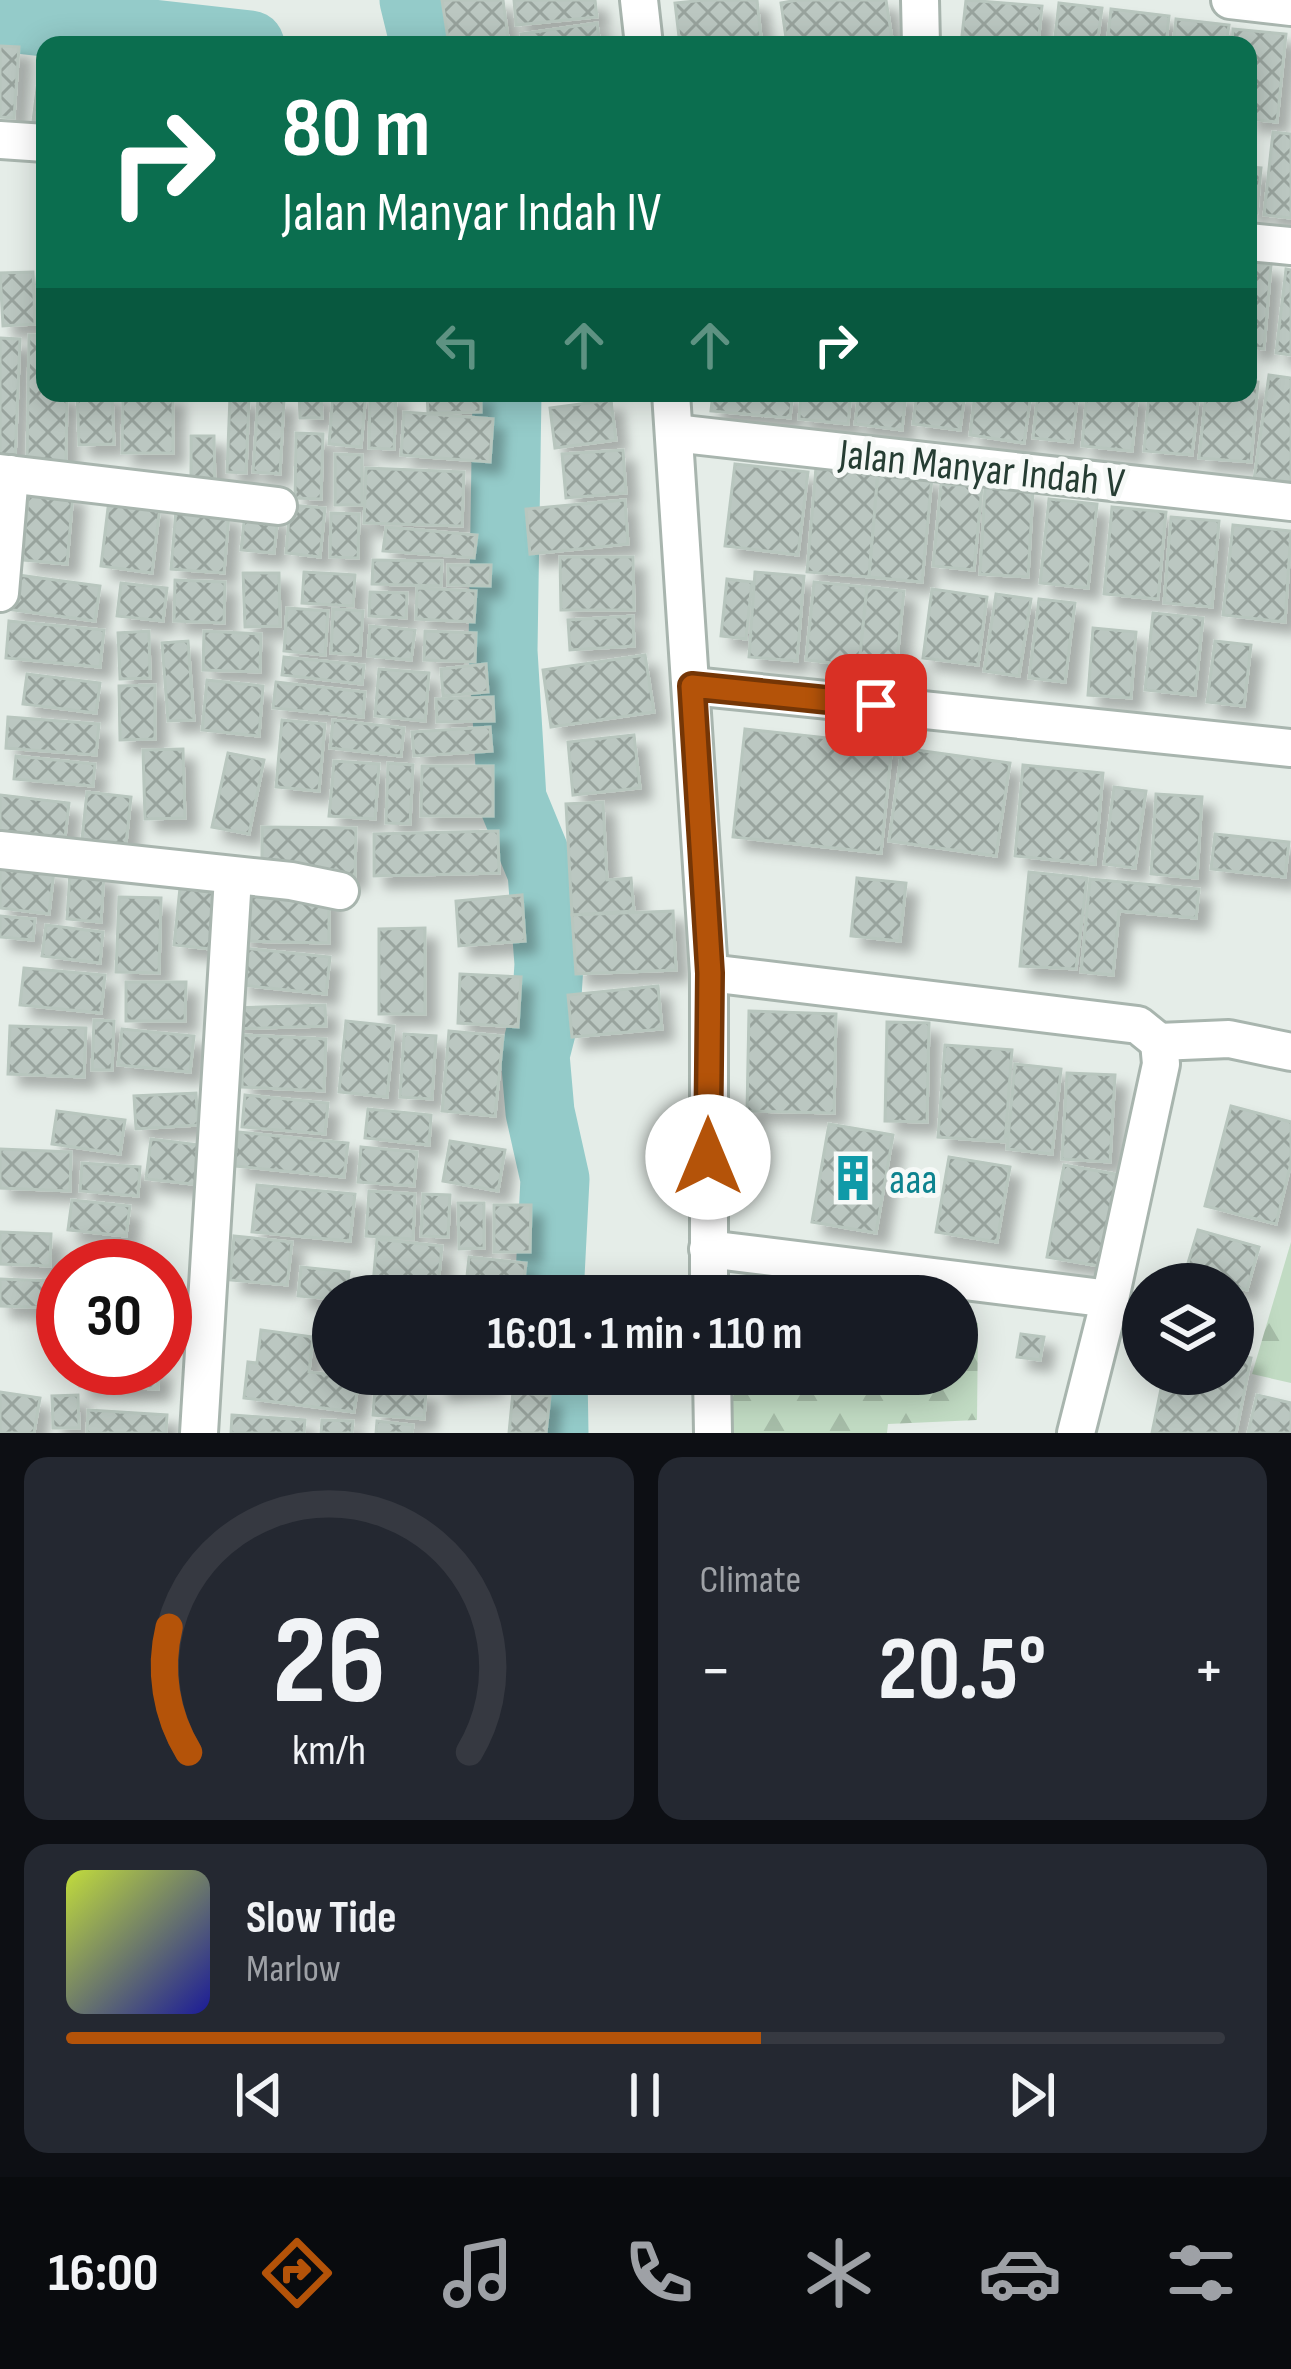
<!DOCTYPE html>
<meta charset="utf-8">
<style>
:root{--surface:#171b24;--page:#242831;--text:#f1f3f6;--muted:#9ea1a6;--line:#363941;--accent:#b45309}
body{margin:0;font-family:"Sofia Sans Condensed",sans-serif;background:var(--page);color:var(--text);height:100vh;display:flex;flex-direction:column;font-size:45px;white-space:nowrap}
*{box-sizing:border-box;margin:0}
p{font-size:39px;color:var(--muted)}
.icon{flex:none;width:66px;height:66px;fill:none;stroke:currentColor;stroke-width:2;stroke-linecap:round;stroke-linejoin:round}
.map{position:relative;height:1433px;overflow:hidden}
.side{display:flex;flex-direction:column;gap:24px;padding:24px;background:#0d0f14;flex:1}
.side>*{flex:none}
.banner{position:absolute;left:36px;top:36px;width:1221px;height:366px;border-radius:24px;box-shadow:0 6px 30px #0003;background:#0b6e4f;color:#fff;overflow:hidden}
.controls{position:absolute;left:1122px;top:1263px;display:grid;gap:24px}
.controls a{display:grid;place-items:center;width:132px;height:132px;border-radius:50%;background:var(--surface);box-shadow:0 6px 30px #0003;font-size:60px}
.speed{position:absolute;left:36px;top:1239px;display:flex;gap:24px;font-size:60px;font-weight:700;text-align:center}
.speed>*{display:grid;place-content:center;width:156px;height:156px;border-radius:50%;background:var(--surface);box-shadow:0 6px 30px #0003;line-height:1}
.speed .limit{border:18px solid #d22;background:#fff;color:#111}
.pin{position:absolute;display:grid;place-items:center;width:102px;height:102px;color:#fff;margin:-51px;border-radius:24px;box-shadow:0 6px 18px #0006}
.me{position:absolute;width:132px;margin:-66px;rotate:0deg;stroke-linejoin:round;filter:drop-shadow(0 0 9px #0008)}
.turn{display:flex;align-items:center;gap:42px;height:252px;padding:0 48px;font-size:54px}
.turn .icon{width:156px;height:156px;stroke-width:2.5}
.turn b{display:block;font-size:84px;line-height:102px}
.lanes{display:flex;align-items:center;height:114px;padding:0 48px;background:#0003;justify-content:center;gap:60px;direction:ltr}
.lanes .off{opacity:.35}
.big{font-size:90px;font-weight:700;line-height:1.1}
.side .tile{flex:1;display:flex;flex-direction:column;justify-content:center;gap:18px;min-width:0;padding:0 42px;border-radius:24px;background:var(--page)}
.side .dial{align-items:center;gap:0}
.dial svg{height:312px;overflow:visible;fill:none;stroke:var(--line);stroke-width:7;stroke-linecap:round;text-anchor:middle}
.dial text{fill:var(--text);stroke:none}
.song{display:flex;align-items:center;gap:36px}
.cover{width:144px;height:144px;border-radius:18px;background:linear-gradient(135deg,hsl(70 70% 55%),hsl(240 70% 35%))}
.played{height:12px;border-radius:6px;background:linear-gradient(90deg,var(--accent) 60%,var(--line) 60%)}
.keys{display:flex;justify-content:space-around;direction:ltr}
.heat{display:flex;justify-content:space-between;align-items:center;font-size:66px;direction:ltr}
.side .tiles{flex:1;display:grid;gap:24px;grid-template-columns:1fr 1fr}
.tile:last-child{grid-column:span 2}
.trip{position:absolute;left:312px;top:1275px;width:666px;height:120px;border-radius:60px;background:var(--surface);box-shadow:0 6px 30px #0003;font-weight:700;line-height:120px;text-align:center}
.tabs{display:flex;height:192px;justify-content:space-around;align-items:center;background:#090b0e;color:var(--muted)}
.tabs .icon{width:84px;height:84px}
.tabs .active{color:var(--accent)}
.tabs b{font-size:54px;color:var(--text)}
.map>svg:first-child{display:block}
.forest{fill:url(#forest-firs)}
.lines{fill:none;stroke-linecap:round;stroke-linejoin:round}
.river{stroke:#94cbc9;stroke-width:69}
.building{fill:url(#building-cross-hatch);stroke:#b8c6be;stroke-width:3;filter:url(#shadow)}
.minor-casing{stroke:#a8b5ae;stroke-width:42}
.minor{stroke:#fff;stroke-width:36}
.route-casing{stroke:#753606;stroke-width:30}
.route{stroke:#b45309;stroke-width:21}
.labels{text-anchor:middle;stroke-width:10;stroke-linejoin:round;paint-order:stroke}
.street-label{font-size:42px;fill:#263d33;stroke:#f6f9f7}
.culture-label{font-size:42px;fill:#0d838f;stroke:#f6f9f7;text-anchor:start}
</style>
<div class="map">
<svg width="1291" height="1433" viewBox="0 0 1291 1433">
<defs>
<pattern id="forest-firs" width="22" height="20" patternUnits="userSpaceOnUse" patternTransform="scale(3)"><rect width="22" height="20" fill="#c1dbc3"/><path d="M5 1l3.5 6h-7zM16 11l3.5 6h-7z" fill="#a6bda8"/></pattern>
<pattern id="building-cross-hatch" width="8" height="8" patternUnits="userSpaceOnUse" patternTransform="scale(3)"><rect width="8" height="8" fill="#bbc7c1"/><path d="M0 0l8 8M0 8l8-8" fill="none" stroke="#98a39d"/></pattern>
<filter id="shadow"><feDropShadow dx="11" dy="11" stdDeviation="6" flood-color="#0004"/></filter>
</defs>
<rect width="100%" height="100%" fill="#e5ede8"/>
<g class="forest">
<polygon points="1291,1242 1291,1383 1252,1374"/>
<polygon points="957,1321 978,1323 977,1420 888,1424 887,1433 732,1433 727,1374 957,1374"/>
</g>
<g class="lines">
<g class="river">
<polyline points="414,0 425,45"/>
<polyline points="0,17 250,45"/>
<polyline points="507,393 503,651 512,799 542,872 549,964 546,1012 535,1055 540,1112 555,1179 549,1296"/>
<polyline points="553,1374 554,1433"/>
</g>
</g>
<g class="building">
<polygon points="442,0 503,0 509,45 449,45"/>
<polygon points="514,0 595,0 597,17 516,25"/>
<polygon points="705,0 757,0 761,37 680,45 675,3"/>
<polygon points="798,0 886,0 893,45 787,45 781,3"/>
<polygon points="966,0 1042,6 1038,45 961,45"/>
<polygon points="1059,3 1102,8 1097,45 1054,45"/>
<polygon points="1111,9 1169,16 1166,45 1107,45"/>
<polygon points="1176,19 1229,25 1226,45 1173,45"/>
<polygon points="597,23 600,45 523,45 521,34"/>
<polygon points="1233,29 1286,34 1277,122 1248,119 1248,45 1232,45"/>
<polygon points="0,46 19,47 14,118 0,117"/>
<polygon points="42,49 45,50 45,123 33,121"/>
<polygon points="1273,132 1291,134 1291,218 1264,215"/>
<polygon points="1248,167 1261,168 1257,213 1248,212"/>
<polygon points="1248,263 1271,265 1264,349 1248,347"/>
<polygon points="1286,269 1291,270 1291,355 1276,353"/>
<polygon points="33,272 35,324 3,326 0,273"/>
<polygon points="29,335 45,335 45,393 67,393 66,463 27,462"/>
<polygon points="0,338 20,339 15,461 0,460"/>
<polygon points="1269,375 1291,378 1291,485 1254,480"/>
<polygon points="1248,381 1258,382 1251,462 1199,458 1206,393 1248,393"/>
<polygon points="77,393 112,393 114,444 79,445"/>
<polygon points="299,393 321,393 322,418 300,418"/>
<polygon points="333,393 366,393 361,447 329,444"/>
<polygon points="370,393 396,393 394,449 369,448"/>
<polygon points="427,393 481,393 481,412 428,413"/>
<polygon points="713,393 793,393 790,418 711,411"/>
<polygon points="801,393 851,393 848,424 799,419"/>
<polygon points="859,393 906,393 902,430 855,424"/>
<polygon points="917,393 965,393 960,430 913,424"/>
<polygon points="975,393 1031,393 1024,443 970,435"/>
<polygon points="1038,393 1078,393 1072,442 1033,438"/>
<polygon points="1087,393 1138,393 1132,451 1082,446"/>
<polygon points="1149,393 1199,393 1192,455 1144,451"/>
<polygon points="123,394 173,394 173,453 122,453"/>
<polygon points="230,397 249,398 246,473 227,472"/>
<polygon points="258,399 284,400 280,474 253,472"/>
<polygon points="611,400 616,440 555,448 550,408"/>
<polygon points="404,412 493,419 490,462 401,455"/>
<polygon points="296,433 323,434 321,499 295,498"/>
<polygon points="191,436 214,436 215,489 191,490"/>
<polygon points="623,450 626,493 566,498 562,454"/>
<polygon points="335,454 362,455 362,505 335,505"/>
<polygon points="735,464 808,472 798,555 725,546"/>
<polygon points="816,467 878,472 869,577 807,572"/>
<polygon points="366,468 464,472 462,526 364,523"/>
<polygon points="878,472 932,477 922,582 869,577"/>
<polygon points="941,484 982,487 974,570 933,566"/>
<polygon points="985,488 1033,491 1028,577 980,574"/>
<polygon points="29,489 73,494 67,564 22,560"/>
<polygon points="1049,499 1097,504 1088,588 1040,583"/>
<polygon points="109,500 160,506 152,573 101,566"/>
<polygon points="625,500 628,544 530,554 526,509"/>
<polygon points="290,505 325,508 320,557 286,553"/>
<polygon points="1112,507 1166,512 1158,599 1104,594"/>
<polygon points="176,510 229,514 224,573 171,569"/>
<polygon points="245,513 278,516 274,553 241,550"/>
<polygon points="331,513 359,514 358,558 330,557"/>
<polygon points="1171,517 1219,521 1212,607 1164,603"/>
<polygon points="1233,525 1291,531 1285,622 1223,615"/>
<polygon points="386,527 477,535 474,558 383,551"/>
<polygon points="560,557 633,557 634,610 561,610"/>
<polygon points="373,560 442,561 441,586 372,584"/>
<polygon points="448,565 491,565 490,586 448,585"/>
<polygon points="304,572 355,575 353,606 302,603"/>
<polygon points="755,572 804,576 797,661 749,657"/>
<polygon points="243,573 279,573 280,626 245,627"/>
<polygon points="11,574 100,586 95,621 6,609"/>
<polygon points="727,579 752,582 746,639 721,636"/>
<polygon points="175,580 225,582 224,623 174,621"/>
<polygon points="814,582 867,587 859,666 806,660"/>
<polygon points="121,583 167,588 163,621 117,616"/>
<polygon points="867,587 904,591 896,670 859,666"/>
<polygon points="417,588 476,591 474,622 416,619"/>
<polygon points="932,589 987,597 978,665 923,658"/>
<polygon points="370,592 407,593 406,618 369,616"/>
<polygon points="996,594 1031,599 1019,676 984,671"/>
<polygon points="1039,599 1075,603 1065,682 1029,678"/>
<polygon points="287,608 328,611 325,655 284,651"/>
<polygon points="333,609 363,611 360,655 331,653"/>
<polygon points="1153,613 1203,618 1195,695 1145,690"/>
<polygon points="633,616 634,646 570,650 568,620"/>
<polygon points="9,621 104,630 100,667 6,658"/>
<polygon points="370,626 415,630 411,660 368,656"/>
<polygon points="1093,628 1136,632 1131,698 1088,695"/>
<polygon points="149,631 150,678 120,679 118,633"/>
<polygon points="204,631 261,634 260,672 203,670"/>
<polygon points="425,631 476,633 475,662 424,660"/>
<polygon points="188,641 194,720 168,721 162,643"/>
<polygon points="1215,641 1251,645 1244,706 1207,702"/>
<polygon points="645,655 654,712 551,727 543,670"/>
<polygon points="284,657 364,665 362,684 282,675"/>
<polygon points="486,664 488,692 443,696 441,669"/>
<polygon points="379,669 429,673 425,721 375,716"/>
<polygon points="27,674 100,683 96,713 23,704"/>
<polygon points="207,680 263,686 259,736 202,730"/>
<polygon points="276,682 365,692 363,717 273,708"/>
<polygon points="155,685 155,739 120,740 119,686"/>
<polygon points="493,697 494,721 437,722 436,699"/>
<polygon points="8,717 99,724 96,755 6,748"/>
<polygon points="282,720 325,724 319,791 276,787"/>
<polygon points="333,720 404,728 401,756 330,748"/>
<polygon points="490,727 492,751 414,756 412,732"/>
<polygon points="745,729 892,745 881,853 733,837"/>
<polygon points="634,735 640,788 573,795 568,742"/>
<polygon points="902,748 1010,763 996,856 889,841"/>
<polygon points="183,749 185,818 145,819 143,750"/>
<polygon points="228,753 264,760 249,834 212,827"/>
<polygon points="16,756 95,764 93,786 14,779"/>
<polygon points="334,761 379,764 375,819 329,816"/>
<polygon points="388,763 413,765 410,824 386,823"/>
<polygon points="1023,765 1103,773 1095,864 1015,856"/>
<polygon points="422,766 493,766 493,816 421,816"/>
<polygon points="1114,787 1146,791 1135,868 1104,864"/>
<polygon points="87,792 131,797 125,853 81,848"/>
<polygon points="1156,794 1202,797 1197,878 1151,874"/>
<polygon points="0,795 69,803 64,847 0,839"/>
<polygon points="603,802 607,880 631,878 634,911 572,915 566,804"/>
<polygon points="262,827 356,828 355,878 262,877"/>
<polygon points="498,831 499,873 374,876 374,834"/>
<polygon points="1215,834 1289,842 1285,877 1211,869"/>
<polygon points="0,865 54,871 49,914 0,908"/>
<polygon points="70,872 104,874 101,922 67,919"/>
<polygon points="1029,872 1087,878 1076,969 1020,966"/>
<polygon points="857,878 906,883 900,941 851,936"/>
<polygon points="1090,879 1199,889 1196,918 1119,911 1113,975 1081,972"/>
<polygon points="180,888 218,893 211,949 174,945"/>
<polygon points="240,890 329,892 329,943 240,941"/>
<polygon points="522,895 525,941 459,946 456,901"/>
<polygon points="119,897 161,898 159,973 116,972"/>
<polygon points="673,911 676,970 576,974 572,915"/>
<polygon points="0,916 35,919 33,940 0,937"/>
<polygon points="46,925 103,932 100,963 42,956"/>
<polygon points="425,928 425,1014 379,1014 379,929"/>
<polygon points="243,948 330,957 326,994 239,985"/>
<polygon points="24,968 105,975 101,1013 20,1005"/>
<polygon points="460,974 521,977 518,1027 458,1023"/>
<polygon points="126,982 186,982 185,1021 126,1021"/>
<polygon points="658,986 662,1029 572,1037 568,995"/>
<polygon points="325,1005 326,1026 230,1029 229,1008"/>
<polygon points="749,1011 836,1014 834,1113 747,1111"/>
<polygon points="94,1020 114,1021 112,1070 92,1070"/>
<polygon points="346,1021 394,1026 387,1097 339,1092"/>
<polygon points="887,1022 929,1023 927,1122 885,1121"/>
<polygon points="10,1026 86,1028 84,1077 8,1074"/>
<polygon points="122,1029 194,1036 190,1072 118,1065"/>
<polygon points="449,1031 503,1036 495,1116 442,1111"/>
<polygon points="404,1034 436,1036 432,1099 400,1097"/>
<polygon points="243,1035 326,1039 324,1091 242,1087"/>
<polygon points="945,1045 1012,1050 1005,1142 938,1137"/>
<polygon points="1015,1064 1061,1069 1052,1154 1007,1149"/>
<polygon points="1067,1073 1115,1075 1110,1162 1062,1159"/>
<polygon points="196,1093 198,1125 136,1129 134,1096"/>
<polygon points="245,1095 328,1103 325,1134 242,1127"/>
<polygon points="1231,1106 1291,1122 1291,1163 1276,1224 1205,1206"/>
<polygon points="368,1109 431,1115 429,1145 365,1138"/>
<polygon points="57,1111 125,1120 120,1154 52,1144"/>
<polygon points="829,1124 893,1135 876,1233 812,1222"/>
<polygon points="238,1132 348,1143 344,1177 234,1166"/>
<polygon points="151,1139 207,1146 202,1185 146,1179"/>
<polygon points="450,1141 505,1150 498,1191 443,1181"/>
<polygon points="361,1147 417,1152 414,1186 358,1182"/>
<polygon points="0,1149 71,1152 70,1191 0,1188"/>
<polygon points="949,1157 1010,1167 997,1242 936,1232"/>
<polygon points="82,1163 140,1167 138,1196 80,1191"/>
<polygon points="1064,1165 1121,1175 1105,1267 1047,1257"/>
<polygon points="257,1185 355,1194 350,1241 252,1232"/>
<polygon points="369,1191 415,1194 413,1239 366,1236"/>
<polygon points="423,1194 450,1195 448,1237 421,1236"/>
<polygon points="72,1200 130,1206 126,1236 68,1230"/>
<polygon points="458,1203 484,1203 484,1248 459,1249"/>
<polygon points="494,1205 531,1205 530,1252 494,1252"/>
<polygon points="1198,1230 1259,1247 1247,1290 1185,1273"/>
<polygon points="0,1232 51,1234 50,1266 0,1264"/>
<polygon points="234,1236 292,1242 287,1285 230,1280"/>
<polygon points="377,1239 442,1246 437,1296 372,1296"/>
<polygon points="469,1257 526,1263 522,1296 465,1296"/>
<polygon points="301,1267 349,1272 346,1296 333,1299 298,1296"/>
<polygon points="0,1279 55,1281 54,1308 0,1306"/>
<polygon points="261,1330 313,1337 309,1372 359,1378 354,1412 244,1398 248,1362 257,1363"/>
<polygon points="1021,1334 1044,1337 1040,1360 1017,1357"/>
<polygon points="1233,1355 1251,1358 1236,1433 1152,1433 1164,1374 1233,1374"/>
<polygon points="81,1368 159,1368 158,1389 80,1386"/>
<polygon points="437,1374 490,1374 491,1384 438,1389"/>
<polygon points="375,1387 426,1391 424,1419 373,1415"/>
<polygon points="0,1392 40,1398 34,1433 0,1433"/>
<polygon points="513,1392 550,1396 546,1433 509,1433"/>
<polygon points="78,1395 79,1428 53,1428 52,1396"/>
<polygon points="1257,1395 1291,1403 1291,1433 1248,1433"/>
<polygon points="88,1410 167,1415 166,1433 87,1433"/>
<polygon points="232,1415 305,1420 304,1433 231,1433"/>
<polygon points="322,1420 353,1421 352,1433 321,1433"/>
<polygon points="377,1421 413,1425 412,1433 376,1433"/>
</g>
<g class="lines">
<defs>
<g id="minor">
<polyline points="639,0 644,45"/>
<polyline points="920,0 921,45"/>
<polyline points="1230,0 1291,7"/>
<polyline points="0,140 45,143"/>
<polyline points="1248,242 1291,246"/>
<polyline points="671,393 709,973 709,1296"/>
<polyline points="674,433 1291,502"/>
<polyline points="0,473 278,506"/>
<polyline points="0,593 10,474"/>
<polyline points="692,686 1291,748"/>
<polyline points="0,850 291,881 340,891"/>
<polyline points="709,973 1138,1025 1159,1042"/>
<polyline points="1159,1042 1229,1039 1291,1052"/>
<polyline points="708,1249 1110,1299"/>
<polyline points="712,1374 713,1433"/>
<polyline points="199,1433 233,877"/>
<polyline points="1076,1433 1110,1299 1161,1064 1159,1042"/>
</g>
</defs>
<use href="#minor" class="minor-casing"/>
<use href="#minor" class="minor"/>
</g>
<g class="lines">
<defs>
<polyline id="route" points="708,1157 710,973 692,686 876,705"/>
</defs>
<use href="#route" class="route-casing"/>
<use href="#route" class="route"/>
</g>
<defs>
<symbol id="building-bare" viewBox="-9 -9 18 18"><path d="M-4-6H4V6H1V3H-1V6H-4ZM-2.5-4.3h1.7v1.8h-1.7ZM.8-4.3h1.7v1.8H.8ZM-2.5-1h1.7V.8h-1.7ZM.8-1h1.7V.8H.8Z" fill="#0f9aa8" stroke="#f6f9f7" stroke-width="2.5" paint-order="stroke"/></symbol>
</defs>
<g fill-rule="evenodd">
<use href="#building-bare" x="820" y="1145" width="66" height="66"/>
</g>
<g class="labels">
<g class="street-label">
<text transform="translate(982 467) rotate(6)" y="15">Jalan Manyar Indah V</text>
</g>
<g class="culture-label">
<text x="889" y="1193">aaa</text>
</g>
</g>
</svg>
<div class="controls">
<a><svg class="icon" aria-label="layers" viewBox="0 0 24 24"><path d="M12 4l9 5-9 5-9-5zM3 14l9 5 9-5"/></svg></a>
</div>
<div class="speed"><div class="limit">30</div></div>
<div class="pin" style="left:876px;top:705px;background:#d93025"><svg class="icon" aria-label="arrive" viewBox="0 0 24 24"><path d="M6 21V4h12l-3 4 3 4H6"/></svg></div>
<svg class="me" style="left:708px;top:1157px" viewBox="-20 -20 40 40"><circle r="19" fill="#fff"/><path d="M0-13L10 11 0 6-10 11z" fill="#b45309"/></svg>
<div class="trip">16:01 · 1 min · 110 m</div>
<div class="banner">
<div class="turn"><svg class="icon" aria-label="right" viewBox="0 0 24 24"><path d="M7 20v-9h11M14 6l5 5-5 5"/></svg><div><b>80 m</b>Jalan Manyar Indah IV</div></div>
<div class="lanes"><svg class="icon off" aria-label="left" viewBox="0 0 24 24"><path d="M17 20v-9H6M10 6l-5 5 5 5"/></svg><svg class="icon off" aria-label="ahead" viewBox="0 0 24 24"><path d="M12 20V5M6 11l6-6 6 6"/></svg><svg class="icon off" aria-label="ahead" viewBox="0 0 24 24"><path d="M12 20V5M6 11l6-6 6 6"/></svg><svg class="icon" aria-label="right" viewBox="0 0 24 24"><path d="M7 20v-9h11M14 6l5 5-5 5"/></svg></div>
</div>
</div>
<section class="side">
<div class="tiles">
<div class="tile dial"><svg viewBox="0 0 100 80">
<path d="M14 69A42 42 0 1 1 86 69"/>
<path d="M14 69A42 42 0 0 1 9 37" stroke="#b45309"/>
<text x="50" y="56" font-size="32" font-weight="700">26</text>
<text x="50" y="72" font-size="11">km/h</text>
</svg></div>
<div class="tile"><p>Climate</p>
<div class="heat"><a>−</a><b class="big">20.5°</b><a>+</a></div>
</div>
<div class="tile">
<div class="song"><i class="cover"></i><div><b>Slow Tide</b><p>Marlow</p></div></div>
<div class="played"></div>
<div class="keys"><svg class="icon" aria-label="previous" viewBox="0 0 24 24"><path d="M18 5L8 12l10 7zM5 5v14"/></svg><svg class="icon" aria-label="pause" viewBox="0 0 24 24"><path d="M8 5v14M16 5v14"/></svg><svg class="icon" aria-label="next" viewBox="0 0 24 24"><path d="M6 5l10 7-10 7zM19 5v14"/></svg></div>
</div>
</div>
</section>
<nav class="tabs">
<b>16:00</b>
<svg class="icon active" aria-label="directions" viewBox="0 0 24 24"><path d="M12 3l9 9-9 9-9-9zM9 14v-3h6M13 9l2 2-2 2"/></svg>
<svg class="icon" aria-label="music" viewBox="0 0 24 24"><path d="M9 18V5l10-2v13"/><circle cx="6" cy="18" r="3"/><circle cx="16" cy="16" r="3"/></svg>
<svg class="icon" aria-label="phone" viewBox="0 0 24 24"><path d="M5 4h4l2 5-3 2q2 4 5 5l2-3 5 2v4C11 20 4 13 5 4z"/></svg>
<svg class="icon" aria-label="climate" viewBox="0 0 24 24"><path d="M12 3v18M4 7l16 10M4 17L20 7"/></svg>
<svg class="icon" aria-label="car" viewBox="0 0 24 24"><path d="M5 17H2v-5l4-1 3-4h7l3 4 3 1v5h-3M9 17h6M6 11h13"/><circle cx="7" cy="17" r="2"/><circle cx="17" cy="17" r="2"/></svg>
<svg class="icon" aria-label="filters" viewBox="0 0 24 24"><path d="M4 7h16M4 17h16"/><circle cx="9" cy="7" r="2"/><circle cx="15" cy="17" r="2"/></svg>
</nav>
